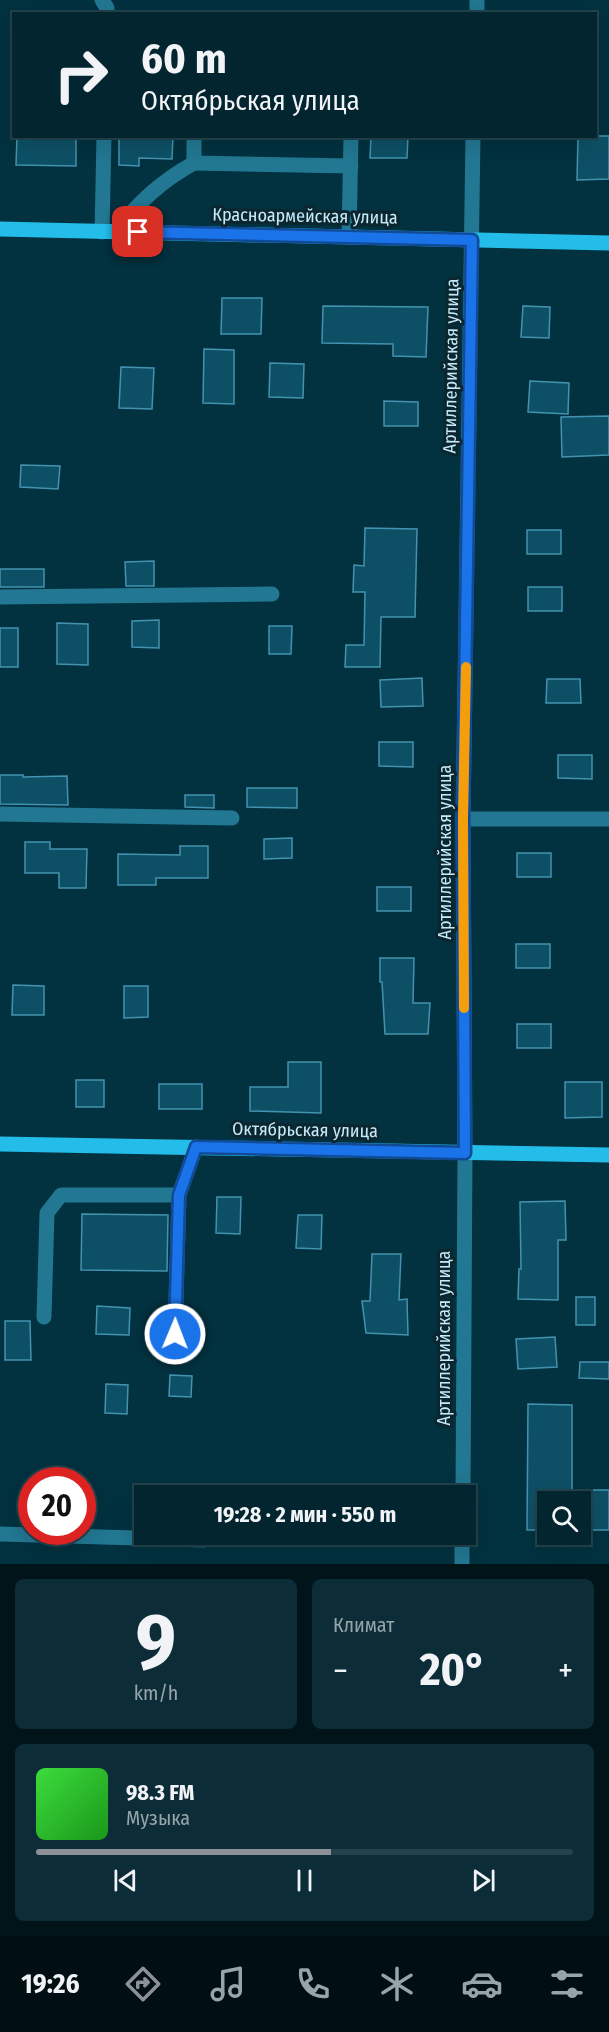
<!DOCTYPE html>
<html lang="ru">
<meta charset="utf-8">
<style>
:root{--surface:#02252f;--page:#0c2d37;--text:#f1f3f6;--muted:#96a5aa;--line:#23424b;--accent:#8c9099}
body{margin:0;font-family:"Fira Sans Condensed",sans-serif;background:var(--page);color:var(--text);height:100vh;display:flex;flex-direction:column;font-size:22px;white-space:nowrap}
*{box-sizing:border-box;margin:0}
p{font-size:20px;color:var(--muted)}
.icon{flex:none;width:33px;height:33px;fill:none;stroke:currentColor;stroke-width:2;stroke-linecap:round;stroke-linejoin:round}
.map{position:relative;height:1564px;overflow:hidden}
.sheet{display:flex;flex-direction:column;gap:15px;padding:15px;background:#01141a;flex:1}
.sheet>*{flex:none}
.guide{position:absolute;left:12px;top:12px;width:585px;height:126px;border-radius:0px;box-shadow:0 6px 24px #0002,0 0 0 2px var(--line);background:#02252f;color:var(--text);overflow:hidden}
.buttons{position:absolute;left:537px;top:1491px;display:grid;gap:12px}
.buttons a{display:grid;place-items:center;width:54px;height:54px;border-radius:0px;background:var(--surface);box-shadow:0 6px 24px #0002,0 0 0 2px var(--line);font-size:30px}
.speed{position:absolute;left:18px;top:1467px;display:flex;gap:12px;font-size:30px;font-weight:700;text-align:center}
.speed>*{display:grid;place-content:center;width:78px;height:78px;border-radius:50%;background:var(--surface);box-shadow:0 6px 24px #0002,0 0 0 2px var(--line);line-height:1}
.speed .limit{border:9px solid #d22;background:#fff;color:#111}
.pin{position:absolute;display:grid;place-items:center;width:51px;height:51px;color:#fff;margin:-26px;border-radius:12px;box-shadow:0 3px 9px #0006}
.me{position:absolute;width:66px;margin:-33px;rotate:1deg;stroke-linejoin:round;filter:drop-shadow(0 0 4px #0008)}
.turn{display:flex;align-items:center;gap:21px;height:126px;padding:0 30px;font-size:27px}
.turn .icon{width:78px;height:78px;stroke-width:2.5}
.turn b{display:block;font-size:42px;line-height:51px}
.big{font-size:45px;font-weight:700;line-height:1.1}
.sheet .tile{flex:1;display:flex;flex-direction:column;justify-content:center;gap:9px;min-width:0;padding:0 21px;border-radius:9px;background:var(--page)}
.sheet .dial{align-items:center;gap:0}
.dial b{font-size:78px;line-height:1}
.song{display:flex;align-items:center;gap:18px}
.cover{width:72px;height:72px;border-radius:9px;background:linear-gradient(135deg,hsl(120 70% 55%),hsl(120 70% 35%))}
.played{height:6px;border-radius:3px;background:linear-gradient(90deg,var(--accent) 55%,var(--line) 55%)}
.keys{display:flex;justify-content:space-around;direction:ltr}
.heat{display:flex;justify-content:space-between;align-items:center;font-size:33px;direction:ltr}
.sheet .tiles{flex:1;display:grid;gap:15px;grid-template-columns:1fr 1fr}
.tile:last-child{grid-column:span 2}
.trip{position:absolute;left:134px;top:1485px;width:342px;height:60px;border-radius:0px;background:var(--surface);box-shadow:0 6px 24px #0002,0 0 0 2px var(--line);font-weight:700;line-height:60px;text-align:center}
.tab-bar{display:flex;height:96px;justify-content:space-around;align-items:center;background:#010f13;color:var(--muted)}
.tab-bar .icon{width:42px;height:42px}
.tab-bar .selected{color:var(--accent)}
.tab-bar b{font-size:27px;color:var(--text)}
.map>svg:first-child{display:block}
.building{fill:#0d5065;stroke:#4393b0;stroke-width:1.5}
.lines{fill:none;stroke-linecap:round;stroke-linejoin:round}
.minor{stroke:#227792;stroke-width:15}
.major{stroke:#24bdea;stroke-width:15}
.route-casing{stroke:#114b97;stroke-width:15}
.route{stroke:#1a73e8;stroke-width:10}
.slow{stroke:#f59e0b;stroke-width:10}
.labels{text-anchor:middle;stroke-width:6;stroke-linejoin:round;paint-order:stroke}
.street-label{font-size:18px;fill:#c5ebfa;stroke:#0c262f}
</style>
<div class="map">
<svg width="609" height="1564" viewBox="0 0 609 1564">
<rect width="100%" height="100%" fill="#02313f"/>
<g class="building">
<polygon points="17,136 76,136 76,166 16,165"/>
<polygon points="119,136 173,136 172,159 139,158 139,166 119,165"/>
<polygon points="371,136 408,136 407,158 370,158"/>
<polygon points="578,136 609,136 609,179 577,180"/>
<polygon points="222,298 262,298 261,334 221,334"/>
<polygon points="323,306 428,307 426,357 393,356 393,344 322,343"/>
<polygon points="523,306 550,307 549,338 521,337"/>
<polygon points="204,349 234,350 234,404 203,403"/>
<polygon points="270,363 304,364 303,398 269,397"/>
<polygon points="121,367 154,368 152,409 119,408"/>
<polygon points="530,381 569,383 568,414 528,412"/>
<polygon points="384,401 418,402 418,426 384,426"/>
<polygon points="609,416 609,455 562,457 561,417"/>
<polygon points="21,465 60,466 58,489 20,487"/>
<polygon points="365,528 417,529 415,617 381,617 380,667 345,667 346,645 364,645 365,592 353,592 354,565 364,566"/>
<rect x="527" y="530" width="34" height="24"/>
<polygon points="154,561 154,586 126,586 125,562"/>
<rect x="0" y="569" width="44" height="18"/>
<rect x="528" y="587" width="34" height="24"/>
<polygon points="159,620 159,648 132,647 132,621"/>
<polygon points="57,623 88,624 88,665 57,664"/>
<polygon points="269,626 292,626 291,654 269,654"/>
<rect x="0" y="628" width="18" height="39"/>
<polygon points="422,678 423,706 381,707 380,680"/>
<polygon points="547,679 580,679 581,703 546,703"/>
<polygon points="379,742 413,742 413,767 379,766"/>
<polygon points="558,755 592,755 592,779 558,778"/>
<polygon points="0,775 23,775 23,777 67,776 68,805 0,804"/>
<polygon points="247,788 297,788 297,808 247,807"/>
<polygon points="185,795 214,795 214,808 185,807"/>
<polygon points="292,838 292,858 264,859 264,839"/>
<polygon points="25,842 50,842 50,849 87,849 86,888 59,888 59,873 25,873"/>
<polygon points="180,846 208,846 208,878 156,878 156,885 118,885 118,854 180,855"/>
<rect x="517" y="853" width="34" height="24"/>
<rect x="377" y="887" width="34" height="24"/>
<rect x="516" y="944" width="34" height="24"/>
<polygon points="380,958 414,958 413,1003 430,1003 428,1034 385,1034 382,982 380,982"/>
<polygon points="13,985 44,986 44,1015 12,1015"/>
<polygon points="124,986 148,986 148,1017 124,1018"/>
<rect x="517" y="1024" width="34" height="24"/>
<polygon points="288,1062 321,1062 321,1113 250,1111 250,1087 288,1087"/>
<rect x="76" y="1080" width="28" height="27"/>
<polygon points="565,1082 602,1082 602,1117 565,1118"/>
<rect x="159" y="1084" width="43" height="25"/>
<polygon points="217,1197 241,1197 240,1234 216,1233"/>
<polygon points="565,1201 566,1240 558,1240 558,1300 518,1299 519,1269 521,1269 520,1202"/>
<polygon points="82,1214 168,1215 167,1271 81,1270"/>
<polygon points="298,1215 322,1215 321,1249 296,1248"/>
<polygon points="372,1254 401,1254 399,1300 407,1299 408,1335 366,1333 362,1301 370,1301"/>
<rect x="576" y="1297" width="19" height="28"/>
<polygon points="97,1306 130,1308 129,1335 96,1334"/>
<polygon points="5,1321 30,1321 31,1360 5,1360"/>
<polygon points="555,1337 557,1367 518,1369 516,1339"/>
<polygon points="580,1362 609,1362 609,1379 579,1378"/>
<polygon points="170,1375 192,1376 191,1397 169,1396"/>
<polygon points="106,1384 128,1385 127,1414 105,1413"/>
<polygon points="528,1404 572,1405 572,1502 548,1502 548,1530 527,1530"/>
<rect x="580" y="1490" width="29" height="40"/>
</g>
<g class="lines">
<g class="minor">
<polyline points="102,0 107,8 107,14"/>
<polyline points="477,14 477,0"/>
<polyline points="194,136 194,163 351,166"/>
<polyline points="102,232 104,136"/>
<path d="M115 232C139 202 160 182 194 163"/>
<polyline points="349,237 351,136"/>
<polyline points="0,597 272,594"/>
<polyline points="0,814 232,818"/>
<polyline points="463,819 609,819"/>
<polyline points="44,1317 47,1213 61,1195 179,1195"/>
<polyline points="175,1334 179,1195 196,1147"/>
<polyline points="463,1496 465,1153 463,819 473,136"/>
<polyline points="0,1534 204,1540"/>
<polyline points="462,1564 462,1534"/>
</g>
<g class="major">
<polyline points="0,229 609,243"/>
<polyline points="0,1144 609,1155"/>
</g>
</g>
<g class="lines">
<defs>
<polyline id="route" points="138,232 472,240 463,819 465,1153 196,1147 179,1195 175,1334"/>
</defs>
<use href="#route" class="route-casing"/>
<use href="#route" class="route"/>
<polyline class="slow" points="464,1008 463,819 466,667"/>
</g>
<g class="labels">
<g class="street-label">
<text transform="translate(305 216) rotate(1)" y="6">Красноармейская улица</text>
<text transform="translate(451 366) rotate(-89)" y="6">Артиллерийская улица</text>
<text transform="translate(445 852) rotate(-90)" y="6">Артиллерийская улица</text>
<text transform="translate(305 1130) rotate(1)" y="6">Октябрьская улица</text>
<text transform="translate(444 1338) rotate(-90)" y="6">Артиллерийская улица</text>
</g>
</g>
</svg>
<div class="buttons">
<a><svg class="icon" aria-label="search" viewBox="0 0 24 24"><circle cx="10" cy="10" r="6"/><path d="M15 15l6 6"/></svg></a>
</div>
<div class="speed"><div class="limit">20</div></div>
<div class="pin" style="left:138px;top:232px;background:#d93025"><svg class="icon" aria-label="arrive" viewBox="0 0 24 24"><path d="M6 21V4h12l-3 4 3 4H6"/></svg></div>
<svg class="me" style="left:175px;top:1334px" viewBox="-20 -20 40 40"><circle r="17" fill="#1a73e8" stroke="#fff" stroke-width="3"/><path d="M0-11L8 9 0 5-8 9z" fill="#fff"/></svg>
<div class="trip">19:28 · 2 мин · 550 m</div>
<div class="guide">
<div class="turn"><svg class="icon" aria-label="right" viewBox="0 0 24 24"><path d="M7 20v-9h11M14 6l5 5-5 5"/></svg><div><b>60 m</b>Октябрьская улица</div></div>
</div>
</div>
<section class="sheet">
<div class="tiles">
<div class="tile dial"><b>9</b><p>km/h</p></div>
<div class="tile"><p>Климат</p>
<div class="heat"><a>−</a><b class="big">20°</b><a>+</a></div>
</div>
<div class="tile">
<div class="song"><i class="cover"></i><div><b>98.3 FM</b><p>Музыка</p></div></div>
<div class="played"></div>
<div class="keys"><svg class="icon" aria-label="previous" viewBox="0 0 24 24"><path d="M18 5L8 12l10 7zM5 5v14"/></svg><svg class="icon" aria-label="pause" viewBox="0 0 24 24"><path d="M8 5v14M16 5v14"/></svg><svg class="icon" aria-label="next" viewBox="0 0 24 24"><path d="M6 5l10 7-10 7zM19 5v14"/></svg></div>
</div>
</div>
</section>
<nav class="tab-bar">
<b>19:26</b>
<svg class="icon selected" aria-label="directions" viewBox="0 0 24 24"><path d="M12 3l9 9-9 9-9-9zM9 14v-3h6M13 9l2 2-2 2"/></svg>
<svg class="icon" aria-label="music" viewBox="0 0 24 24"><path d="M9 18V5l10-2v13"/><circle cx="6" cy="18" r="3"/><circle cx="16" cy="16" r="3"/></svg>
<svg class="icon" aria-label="phone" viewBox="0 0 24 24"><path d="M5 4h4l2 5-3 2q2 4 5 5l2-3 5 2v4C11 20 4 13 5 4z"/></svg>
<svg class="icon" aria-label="climate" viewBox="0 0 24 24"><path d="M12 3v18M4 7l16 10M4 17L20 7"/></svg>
<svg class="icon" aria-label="car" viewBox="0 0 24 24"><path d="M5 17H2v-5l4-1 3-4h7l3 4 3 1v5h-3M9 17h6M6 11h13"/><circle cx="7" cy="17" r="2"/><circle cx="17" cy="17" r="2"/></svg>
<svg class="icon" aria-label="filters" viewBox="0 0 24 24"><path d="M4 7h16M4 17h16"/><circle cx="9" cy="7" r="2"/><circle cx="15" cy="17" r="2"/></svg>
</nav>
